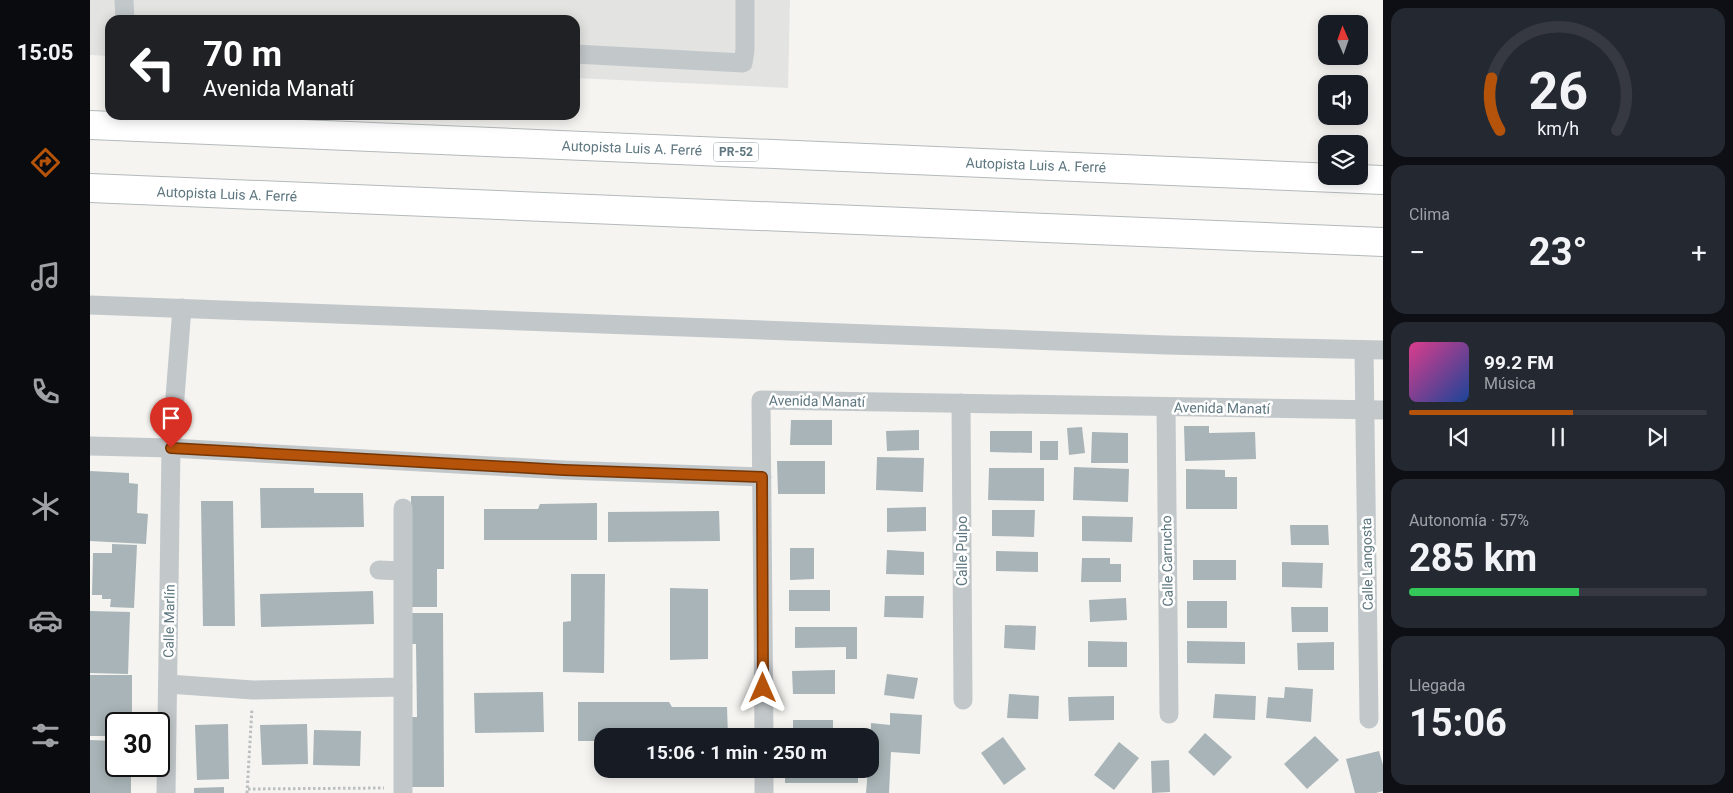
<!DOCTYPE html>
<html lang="es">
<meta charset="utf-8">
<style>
:root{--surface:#171b24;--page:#242831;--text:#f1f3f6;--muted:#9ea1a6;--line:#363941;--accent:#b45309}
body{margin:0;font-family:Roboto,sans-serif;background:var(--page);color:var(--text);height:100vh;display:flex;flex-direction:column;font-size:19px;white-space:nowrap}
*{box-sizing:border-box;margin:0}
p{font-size:16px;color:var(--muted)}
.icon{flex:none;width:28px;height:28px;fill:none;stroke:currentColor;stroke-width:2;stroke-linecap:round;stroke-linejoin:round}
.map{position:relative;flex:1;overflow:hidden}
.panel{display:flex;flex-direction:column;gap:8px;padding:8px;background:#0d0f14;width:350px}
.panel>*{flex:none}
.top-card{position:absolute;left:15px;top:15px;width:475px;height:105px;border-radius:15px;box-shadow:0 2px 12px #0003;background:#202124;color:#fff;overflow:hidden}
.needle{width:32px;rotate:358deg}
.buttons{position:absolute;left:1228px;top:15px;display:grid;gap:10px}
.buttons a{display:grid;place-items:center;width:50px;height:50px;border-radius:10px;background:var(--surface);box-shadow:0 2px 12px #0003;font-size:25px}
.speed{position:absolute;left:15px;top:712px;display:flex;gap:10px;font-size:25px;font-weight:700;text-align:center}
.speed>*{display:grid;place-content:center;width:65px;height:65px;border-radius:50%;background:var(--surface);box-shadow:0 2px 12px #0003;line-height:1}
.speed .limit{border:2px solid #111;border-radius:8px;background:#fff;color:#111}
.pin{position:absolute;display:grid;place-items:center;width:42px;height:42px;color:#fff;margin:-51px -21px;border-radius:50% 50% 50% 0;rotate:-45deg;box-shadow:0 0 5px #0007}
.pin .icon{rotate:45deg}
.me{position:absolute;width:55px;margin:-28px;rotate:0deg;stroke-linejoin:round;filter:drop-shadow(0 0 4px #0008)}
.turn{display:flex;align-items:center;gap:18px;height:105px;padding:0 15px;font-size:22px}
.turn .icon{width:65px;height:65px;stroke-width:2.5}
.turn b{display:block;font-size:35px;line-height:42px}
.big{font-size:38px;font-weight:700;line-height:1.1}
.panel .tile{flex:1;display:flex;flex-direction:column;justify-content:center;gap:8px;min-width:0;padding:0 18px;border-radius:15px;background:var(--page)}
.panel .dial{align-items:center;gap:0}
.dial svg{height:130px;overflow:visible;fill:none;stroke:var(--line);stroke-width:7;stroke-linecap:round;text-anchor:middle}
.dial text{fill:var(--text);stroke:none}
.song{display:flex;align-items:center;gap:15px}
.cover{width:60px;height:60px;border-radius:8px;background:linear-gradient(135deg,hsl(330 70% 55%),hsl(220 70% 35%))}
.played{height:5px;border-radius:2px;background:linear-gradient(90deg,var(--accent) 55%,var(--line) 55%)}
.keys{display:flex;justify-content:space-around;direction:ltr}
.heat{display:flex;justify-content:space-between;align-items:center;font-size:28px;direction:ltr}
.charge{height:8px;border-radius:4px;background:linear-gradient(90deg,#34c759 57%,var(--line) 0)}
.trip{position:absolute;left:504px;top:728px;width:285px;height:50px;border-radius:15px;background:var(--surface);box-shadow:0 2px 12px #0003;font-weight:700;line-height:50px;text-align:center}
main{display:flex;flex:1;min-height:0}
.tabs{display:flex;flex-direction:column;width:90px;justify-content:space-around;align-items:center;background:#090b0e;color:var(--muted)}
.tabs .icon{width:35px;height:35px}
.tabs .selected{color:var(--accent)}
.tabs b{font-size:22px;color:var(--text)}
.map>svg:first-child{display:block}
.built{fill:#e3e4e2}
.building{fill:#a8b4b7}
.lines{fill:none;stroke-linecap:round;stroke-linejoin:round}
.motorway-casing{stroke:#b4b9bb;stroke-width:30}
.path{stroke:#bbbfc0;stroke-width:3;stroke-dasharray:2.5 2.5;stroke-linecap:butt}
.minor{stroke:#c2c7ca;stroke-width:19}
.motorway{stroke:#fff;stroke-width:28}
.route-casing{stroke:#753606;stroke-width:12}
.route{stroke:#b45309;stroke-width:9}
.labels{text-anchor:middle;stroke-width:5;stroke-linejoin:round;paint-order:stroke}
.shield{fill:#fff;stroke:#8e9fa5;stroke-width:1}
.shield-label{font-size:12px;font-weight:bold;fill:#5d767f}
.street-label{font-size:14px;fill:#5d767f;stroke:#fff}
</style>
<main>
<nav class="tabs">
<b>15:05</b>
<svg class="icon selected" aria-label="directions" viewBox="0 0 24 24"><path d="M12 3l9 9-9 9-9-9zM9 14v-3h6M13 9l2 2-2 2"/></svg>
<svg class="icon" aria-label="music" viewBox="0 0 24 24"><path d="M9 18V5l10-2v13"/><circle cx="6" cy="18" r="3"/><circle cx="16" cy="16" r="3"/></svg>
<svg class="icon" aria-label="phone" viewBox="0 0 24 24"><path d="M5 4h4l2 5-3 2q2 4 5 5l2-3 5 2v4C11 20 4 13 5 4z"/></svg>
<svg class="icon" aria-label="climate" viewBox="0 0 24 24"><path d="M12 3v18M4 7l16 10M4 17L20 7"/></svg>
<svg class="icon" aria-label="car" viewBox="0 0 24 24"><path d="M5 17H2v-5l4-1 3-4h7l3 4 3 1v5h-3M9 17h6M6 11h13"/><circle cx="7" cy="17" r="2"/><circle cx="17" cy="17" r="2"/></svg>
<svg class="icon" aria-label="filters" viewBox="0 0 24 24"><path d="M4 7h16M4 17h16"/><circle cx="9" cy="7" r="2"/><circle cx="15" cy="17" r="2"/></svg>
</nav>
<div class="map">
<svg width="1293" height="793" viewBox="0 0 1293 793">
<rect width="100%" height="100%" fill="#f5f4f1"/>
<polygon class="built" points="0,0 700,0 698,88 485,78 485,20 20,20 20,56 0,55"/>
<g class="building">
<polygon points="701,420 742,420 742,445 700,445"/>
<polygon points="1094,426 1119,426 1119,433 1165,432 1166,459 1095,461"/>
<polygon points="992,427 995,453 979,455 977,428"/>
<polygon points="829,430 829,450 797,451 796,431"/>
<polygon points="900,431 942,431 942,453 900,452"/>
<polygon points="1002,432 1038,433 1038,463 1001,463"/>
<rect x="950" y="441" width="18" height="19"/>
<polygon points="787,457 834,458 833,492 786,490"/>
<polygon points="687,461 735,461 735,494 688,494"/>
<polygon points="984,467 1039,469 1038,502 983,500"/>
<polygon points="899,468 954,468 954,501 898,500"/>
<polygon points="1096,469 1135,470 1135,477 1147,477 1147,509 1096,509"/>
<polygon points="0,471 39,473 39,483 48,484 47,513 58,514 56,544 0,541"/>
<polygon points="170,488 224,488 224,493 273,493 274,527 171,528"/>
<polygon points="321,496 354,496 354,569 347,569 347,607 322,607"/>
<polygon points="111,501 143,501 145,626 113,626"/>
<polygon points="507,503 507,540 394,540 394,509 448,509 450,504"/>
<polygon points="836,507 836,531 797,532 797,508"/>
<polygon points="902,510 945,510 944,537 902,536"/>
<polygon points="629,511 630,541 518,542 518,512"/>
<polygon points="992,516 1043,517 1042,542 992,541"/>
<polygon points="1200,525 1238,525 1239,545 1201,545"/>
<polygon points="22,544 47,545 44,608 20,607 21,599 12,599 12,595 2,595 3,553 22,553"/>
<polygon points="700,548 724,548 724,579 700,580"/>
<polygon points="797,550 834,552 834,575 796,574"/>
<polygon points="906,551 948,552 948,572 906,571"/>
<polygon points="992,558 1020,558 1020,564 1031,564 1031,582 991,582"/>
<rect x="1103" y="560" width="43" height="20"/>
<polygon points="1192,562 1233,563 1232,588 1192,587"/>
<polygon points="481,574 515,574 514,673 473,672 473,622 481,621"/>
<polygon points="580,588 618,589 618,659 580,660"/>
<rect x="699" y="590" width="41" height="21"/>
<polygon points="283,591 284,624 171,627 170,594"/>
<polygon points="795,596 834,596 833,618 794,617"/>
<polygon points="1036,598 1037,620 1000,622 999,600"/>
<rect x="1097" y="601" width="40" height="27"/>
<polygon points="1201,607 1238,607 1238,632 1202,632"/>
<polygon points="0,611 40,612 38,674 0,673"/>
<polygon points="318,613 353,613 354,787 320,787 319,717 327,717 326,644 318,644"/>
<polygon points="915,625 946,626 945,650 914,648"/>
<polygon points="705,627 767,627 767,659 756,659 756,647 705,648"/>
<polygon points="998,641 1037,642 1037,667 998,667"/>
<polygon points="1097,641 1155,642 1155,664 1097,663"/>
<polygon points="1244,642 1244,670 1208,670 1207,643"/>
<polygon points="745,670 745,694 703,694 702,671"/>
<polygon points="797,674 828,678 824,699 794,695"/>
<polygon points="0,675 42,675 42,724 26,724 26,736 0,736"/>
<polygon points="1195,687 1223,689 1221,722 1176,718 1178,697 1194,698"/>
<polygon points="453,692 454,732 385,733 384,693"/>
<polygon points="919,694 949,696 948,719 917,718"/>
<polygon points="1125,694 1166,696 1165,720 1123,718"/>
<polygon points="1024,696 1024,720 979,721 978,697"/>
<polygon points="488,702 579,702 582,707 637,707 638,736 512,736 512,741 488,741"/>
<polygon points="800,713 832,715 830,754 801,752 799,793 776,793 778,769 780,769 781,723 800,725"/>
<rect x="703" y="720" width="40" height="16"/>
<polygon points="138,724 139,779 107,780 105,725"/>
<polygon points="217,724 218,764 172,765 170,725"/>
<polygon points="224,730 271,731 270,766 223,765"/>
<polygon points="1115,733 1142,757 1124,776 1098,752"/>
<polygon points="1225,736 1249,760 1217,789 1194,764"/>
<polygon points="913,737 936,769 914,785 891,753"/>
<polygon points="0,740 26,741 26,766 41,766 41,793 0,793"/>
<polygon points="1029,742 1049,758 1024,790 1004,775"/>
<polygon points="1289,751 1293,765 1293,791 1286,793 1265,793 1256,759"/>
<polygon points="1079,760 1080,792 1062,793 1061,761"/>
<rect x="695" y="769" width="73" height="14"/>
<polygon points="134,787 134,793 104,793 104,788"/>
</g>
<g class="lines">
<defs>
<g id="motorway">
<polyline points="0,125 1293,180"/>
<polyline points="0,188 1293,242"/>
</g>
</defs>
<use href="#motorway" class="motorway-casing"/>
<g class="path">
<polyline points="158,789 294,788"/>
<polyline points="157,793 162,708"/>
</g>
<g class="minor">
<polyline points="34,0 35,20"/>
<polyline points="485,54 653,63 655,50 655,0"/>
<polyline points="0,305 1076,345 1293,350"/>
<polyline points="1274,350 1279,719"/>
<polyline points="871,403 873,700"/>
<polyline points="1076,407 1079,714"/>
<polyline points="0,446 81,448 474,470 672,477"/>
<polyline points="313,508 313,793"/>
<polyline points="289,570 312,571"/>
<polyline points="78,684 163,690 313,687"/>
<polyline points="674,736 671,400 1293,410"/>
<polyline points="674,769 674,793"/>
<polyline points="76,793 81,448 92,308"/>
</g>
<use href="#motorway" class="motorway"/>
</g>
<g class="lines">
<defs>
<polyline id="route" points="81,448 474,470 672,477 673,688"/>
</defs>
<use href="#route" class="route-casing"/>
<use href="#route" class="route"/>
</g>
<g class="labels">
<rect class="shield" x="623.5" y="142.5" width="45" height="19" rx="4"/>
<g class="shield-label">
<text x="646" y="156">PR-52</text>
</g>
<g class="street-label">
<text transform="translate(542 148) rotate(2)" y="5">Autopista Luis A. Ferré</text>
<text transform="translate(946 165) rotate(2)" y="5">Autopista Luis A. Ferré</text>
<text transform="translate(137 194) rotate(2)" y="5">Autopista Luis A. Ferré</text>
<text transform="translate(727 401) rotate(1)" y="5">Avenida Manatí</text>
<text transform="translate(1132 408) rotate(1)" y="5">Avenida Manatí</text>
<text transform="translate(872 551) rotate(-90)" y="5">Calle Pulpo</text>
<text transform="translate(1077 561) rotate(-91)" y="5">Calle Carrucho</text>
<text transform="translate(1277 564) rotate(-91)" y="5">Calle Langosta</text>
<text transform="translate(79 621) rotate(-89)" y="5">Calle Marlín</text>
</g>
</g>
</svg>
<div class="buttons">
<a><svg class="needle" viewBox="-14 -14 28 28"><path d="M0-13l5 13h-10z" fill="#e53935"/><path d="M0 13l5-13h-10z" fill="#9ea1a6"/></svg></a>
<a><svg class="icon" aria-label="sound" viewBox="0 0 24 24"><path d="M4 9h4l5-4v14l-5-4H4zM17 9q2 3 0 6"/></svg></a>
<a><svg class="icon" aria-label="layers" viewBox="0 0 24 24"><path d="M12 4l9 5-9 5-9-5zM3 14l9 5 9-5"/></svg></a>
</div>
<div class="speed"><div class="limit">30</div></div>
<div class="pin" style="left:81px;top:448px;background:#d93025"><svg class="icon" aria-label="arrive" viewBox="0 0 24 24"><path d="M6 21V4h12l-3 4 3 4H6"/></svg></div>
<svg class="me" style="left:673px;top:688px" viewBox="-20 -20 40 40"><path d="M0-17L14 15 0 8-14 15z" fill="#b45309" stroke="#fff" stroke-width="4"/></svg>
<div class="trip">15:06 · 1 min · 250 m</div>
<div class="top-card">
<div class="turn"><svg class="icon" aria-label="left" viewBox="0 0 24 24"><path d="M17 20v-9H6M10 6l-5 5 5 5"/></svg><div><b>70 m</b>Avenida Manatí</div></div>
</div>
</div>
<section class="panel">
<div class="tile dial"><svg viewBox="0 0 100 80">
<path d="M14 69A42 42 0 1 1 86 69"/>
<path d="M14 69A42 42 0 0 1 9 37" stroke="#b45309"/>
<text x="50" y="56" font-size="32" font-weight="700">26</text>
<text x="50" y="72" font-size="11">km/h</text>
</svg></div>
<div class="tile"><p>Clima</p>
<div class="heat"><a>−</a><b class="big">23°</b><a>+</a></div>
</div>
<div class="tile">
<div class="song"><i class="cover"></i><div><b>99.2 FM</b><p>Música</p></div></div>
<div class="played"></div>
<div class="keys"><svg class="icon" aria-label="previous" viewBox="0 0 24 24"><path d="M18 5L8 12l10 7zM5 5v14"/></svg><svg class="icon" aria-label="pause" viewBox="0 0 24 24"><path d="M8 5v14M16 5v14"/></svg><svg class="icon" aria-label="next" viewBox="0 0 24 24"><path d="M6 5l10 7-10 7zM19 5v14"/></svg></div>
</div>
<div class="tile"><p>Autonomía · 57%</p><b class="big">285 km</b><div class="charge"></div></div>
<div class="tile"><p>Llegada</p><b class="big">15:06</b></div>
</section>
</main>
